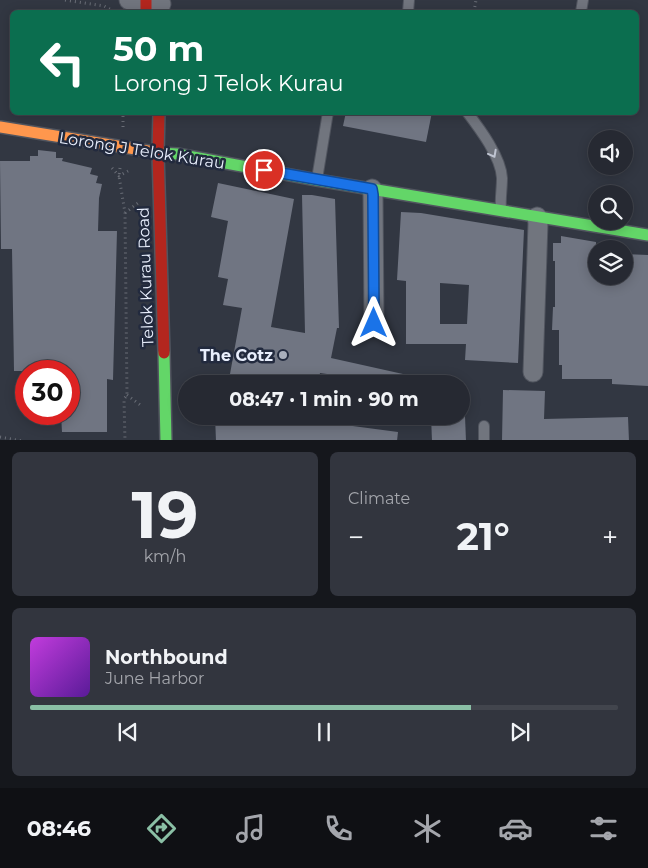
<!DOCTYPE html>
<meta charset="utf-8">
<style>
:root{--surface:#262932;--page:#32353e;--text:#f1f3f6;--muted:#a4a6ac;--line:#42454d;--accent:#8abfa5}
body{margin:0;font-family:Montserrat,sans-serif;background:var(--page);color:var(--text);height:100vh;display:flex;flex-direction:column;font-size:19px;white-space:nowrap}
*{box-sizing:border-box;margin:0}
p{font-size:16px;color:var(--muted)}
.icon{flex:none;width:28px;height:28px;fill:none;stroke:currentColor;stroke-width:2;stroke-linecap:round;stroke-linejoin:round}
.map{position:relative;height:440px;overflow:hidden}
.side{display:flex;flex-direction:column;gap:12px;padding:12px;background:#15171c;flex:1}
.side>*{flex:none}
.top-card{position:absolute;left:10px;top:10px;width:629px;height:105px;border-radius:8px;box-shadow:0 2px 12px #0003,0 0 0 1px var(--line);background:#0b6e4f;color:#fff;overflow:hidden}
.tools{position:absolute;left:588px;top:130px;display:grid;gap:10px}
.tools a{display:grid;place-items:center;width:45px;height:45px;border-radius:50%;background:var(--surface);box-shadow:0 2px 12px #0003,0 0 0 1px var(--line);font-size:25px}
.speed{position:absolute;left:15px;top:360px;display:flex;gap:10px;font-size:25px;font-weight:700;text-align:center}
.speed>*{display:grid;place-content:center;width:65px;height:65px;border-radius:50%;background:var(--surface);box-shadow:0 2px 12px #0003,0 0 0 1px var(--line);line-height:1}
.speed .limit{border:8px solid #d22;background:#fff;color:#111}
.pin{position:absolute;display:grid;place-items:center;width:42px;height:42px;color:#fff;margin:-21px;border:2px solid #fff;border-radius:50%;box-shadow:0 1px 5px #0007}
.me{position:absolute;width:55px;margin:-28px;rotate:0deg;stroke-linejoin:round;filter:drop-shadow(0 0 4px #0008)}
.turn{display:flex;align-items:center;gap:18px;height:105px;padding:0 20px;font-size:22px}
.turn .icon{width:65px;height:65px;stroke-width:2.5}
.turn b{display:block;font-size:35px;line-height:42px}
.big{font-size:38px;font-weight:700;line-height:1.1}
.side .card{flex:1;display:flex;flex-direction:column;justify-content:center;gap:8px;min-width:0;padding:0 18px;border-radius:8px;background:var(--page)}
.side .dial{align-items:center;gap:0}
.dial b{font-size:65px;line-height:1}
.song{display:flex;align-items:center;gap:15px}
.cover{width:60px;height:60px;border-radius:8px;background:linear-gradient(135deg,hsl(290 70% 55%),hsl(270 70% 35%))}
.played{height:5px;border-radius:2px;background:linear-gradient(90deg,var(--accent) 75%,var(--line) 75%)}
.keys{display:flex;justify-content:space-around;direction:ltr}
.heat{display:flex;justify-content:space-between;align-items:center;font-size:28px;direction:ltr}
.side .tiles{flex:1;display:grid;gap:12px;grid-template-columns:1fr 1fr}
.card:last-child{grid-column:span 2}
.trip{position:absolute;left:178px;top:375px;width:292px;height:50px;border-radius:25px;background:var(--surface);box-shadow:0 2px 12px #0003,0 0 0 1px var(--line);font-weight:700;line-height:50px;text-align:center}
.tabs{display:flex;height:80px;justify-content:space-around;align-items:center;background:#0f1014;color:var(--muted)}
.tabs .icon{width:35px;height:35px}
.tabs .current{color:var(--accent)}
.tabs b{font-size:22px;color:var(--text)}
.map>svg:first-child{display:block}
.building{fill:#707582;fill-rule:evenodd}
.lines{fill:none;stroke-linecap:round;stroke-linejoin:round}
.lane-casing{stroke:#51555f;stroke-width:12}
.street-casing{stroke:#51555f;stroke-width:21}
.fast-casing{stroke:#51555f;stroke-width:14}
.slow-casing{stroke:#51555f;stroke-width:14}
.jam-casing{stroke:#51555f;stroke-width:14}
.path{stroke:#6a6e77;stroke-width:3;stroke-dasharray:1 4;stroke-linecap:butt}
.lane{stroke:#71757e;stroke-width:10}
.street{stroke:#71757e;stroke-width:19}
.fast{stroke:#63d668;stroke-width:11}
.slow{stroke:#ff974d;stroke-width:11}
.jam{stroke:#b3261e;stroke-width:11}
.oneway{stroke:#bfc4d1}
.route-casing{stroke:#114b97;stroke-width:12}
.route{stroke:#1a73e8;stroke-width:9}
.poi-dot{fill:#a9afbc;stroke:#222a3e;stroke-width:2}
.labels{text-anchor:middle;stroke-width:5;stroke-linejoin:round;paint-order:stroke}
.street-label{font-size:16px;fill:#e9effd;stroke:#222a3e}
.poi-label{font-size:16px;font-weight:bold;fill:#e9effd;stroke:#222a3e;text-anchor:end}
</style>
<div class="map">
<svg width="648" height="441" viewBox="0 0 648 441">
<rect width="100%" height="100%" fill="#323742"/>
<g class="building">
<polygon points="346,112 432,112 426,142 343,126"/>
<polygon points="38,150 56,152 56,158 63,158 62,161 92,168 90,174 98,176 96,183 102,184 99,198 98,231 117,231 113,380 107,379 107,432 62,432 61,414 69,414 69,371 14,371 12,249 1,249 0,161 30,161 30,156 38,156"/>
<polygon points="218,183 294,199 271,327 305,333 302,195 312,195 335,199 339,328 337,328 331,358 421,378 420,384 347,384 348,377 320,373 318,384 281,384 230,374 242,308 223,305 228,279 218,277 228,221 211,217"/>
<path d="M401 212 421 213 524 230 518 363 465 360 466 344H406V281L397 280ZM440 283 469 285 467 324H440Z"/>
<polygon points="561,236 596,242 596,276 624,276 624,254 648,255 648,386 612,384 612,379 562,379 562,365 559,365 559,330 552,330 553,307 555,307 555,261 553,261 553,243 561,243"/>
<polygon points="503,390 545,391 544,419 628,417 629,441 502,440"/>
<polygon points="215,416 321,416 321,421 330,421 330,423 398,432 397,441 216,441"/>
<polygon points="431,416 465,416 466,441 432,441"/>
</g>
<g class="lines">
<defs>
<g id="lane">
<polyline points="408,12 409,0"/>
<polyline points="581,12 583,0"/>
<path d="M467 112C480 129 501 157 502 178 502 189 500 199 501 210"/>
<polyline points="317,179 328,112"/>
<polyline points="484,426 484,441"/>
</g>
<g id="street">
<polyline points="129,0 161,4"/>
<polyline points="372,189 373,195 374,323"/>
<polyline points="533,372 538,223 537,217"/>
</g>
<g id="fast">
<polyline points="160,153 177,154 317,180 648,235"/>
<polyline points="164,353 166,441"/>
</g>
<polyline id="slow" points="0,127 160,153"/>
<g id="jam">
<polyline points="146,0 146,12"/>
<polyline points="159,112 158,153 164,353"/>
</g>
</defs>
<use href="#lane" class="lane-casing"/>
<use href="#street" class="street-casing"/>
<use href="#fast" class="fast-casing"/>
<use href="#slow" class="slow-casing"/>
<use href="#jam" class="jam-casing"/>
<g class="path">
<polyline points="65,0 104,6 115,12"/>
<polyline points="474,12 476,0"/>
<polyline points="123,127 123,112"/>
<polyline points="112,168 119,176 128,171"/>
<polyline points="120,168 119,176 125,213 127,395 124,399 125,441"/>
<polyline points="125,213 138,203"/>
<polyline points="127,395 143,407"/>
<polyline points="0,437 22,441"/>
</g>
<use href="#lane" class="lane"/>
<use href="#street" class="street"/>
<use href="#fast" class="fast"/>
<use href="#slow" class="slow"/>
<use href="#jam" class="jam"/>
</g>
<defs><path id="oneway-chevron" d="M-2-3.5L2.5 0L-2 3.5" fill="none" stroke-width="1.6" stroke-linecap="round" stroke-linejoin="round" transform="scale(1.25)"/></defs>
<use class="oneway" href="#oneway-chevron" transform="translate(493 154) rotate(62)"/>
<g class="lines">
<defs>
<polyline id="route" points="264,170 372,189 373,195 374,323"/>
</defs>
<use href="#route" class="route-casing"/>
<use href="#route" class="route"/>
</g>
<circle class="poi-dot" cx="283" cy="355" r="5"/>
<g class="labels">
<g class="street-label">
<text transform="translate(142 150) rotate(9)" y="6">Lorong J Telok Kurau</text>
<text transform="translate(145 277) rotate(-92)" y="6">Telok Kurau Road</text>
</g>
<g class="poi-label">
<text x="273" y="361">The Cotz</text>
</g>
</g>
</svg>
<div class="tools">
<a><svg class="icon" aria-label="sound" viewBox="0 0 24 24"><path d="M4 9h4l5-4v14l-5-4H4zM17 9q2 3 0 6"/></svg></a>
<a><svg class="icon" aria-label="search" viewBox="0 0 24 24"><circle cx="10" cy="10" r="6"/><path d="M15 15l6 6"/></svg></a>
<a><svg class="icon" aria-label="layers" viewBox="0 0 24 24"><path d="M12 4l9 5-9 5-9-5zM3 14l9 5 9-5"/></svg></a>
</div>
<div class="speed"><div class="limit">30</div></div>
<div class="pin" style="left:264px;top:170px;background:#d93025"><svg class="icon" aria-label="arrive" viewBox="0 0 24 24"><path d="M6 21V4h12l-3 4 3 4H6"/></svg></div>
<svg class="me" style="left:374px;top:323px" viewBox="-20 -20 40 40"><path d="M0-17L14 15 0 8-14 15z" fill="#1a73e8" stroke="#fff" stroke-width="4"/></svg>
<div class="trip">08:47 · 1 min · 90 m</div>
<div class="top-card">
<div class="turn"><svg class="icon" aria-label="left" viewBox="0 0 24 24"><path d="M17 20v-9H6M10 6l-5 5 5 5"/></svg><div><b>50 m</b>Lorong J Telok Kurau</div></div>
</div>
</div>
<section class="side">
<div class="tiles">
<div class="card dial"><b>19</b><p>km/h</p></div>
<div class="card"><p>Climate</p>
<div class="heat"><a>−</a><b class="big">21°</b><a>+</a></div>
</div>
<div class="card">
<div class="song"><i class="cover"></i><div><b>Northbound</b><p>June Harbor</p></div></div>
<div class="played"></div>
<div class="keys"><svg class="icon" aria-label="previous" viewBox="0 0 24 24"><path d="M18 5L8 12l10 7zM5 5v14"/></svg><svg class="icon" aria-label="pause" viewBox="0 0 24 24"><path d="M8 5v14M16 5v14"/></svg><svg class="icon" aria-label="next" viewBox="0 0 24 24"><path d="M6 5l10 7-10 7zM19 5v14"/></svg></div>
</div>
</div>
</section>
<nav class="tabs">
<b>08:46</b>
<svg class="icon current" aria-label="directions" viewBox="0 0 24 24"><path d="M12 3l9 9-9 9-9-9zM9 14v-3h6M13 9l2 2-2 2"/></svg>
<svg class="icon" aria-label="music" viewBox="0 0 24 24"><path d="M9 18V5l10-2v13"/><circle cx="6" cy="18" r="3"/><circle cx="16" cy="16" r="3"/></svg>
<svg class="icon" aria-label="phone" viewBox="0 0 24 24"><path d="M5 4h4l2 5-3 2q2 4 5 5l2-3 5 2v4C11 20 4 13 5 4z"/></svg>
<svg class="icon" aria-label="climate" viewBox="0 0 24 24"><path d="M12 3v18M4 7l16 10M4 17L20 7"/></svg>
<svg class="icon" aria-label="car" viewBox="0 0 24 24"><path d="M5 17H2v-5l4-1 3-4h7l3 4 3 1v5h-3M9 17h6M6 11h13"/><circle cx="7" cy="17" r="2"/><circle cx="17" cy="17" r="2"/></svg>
<svg class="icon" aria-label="filters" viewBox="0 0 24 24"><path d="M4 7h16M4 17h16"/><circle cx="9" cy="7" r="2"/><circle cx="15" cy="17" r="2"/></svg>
</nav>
